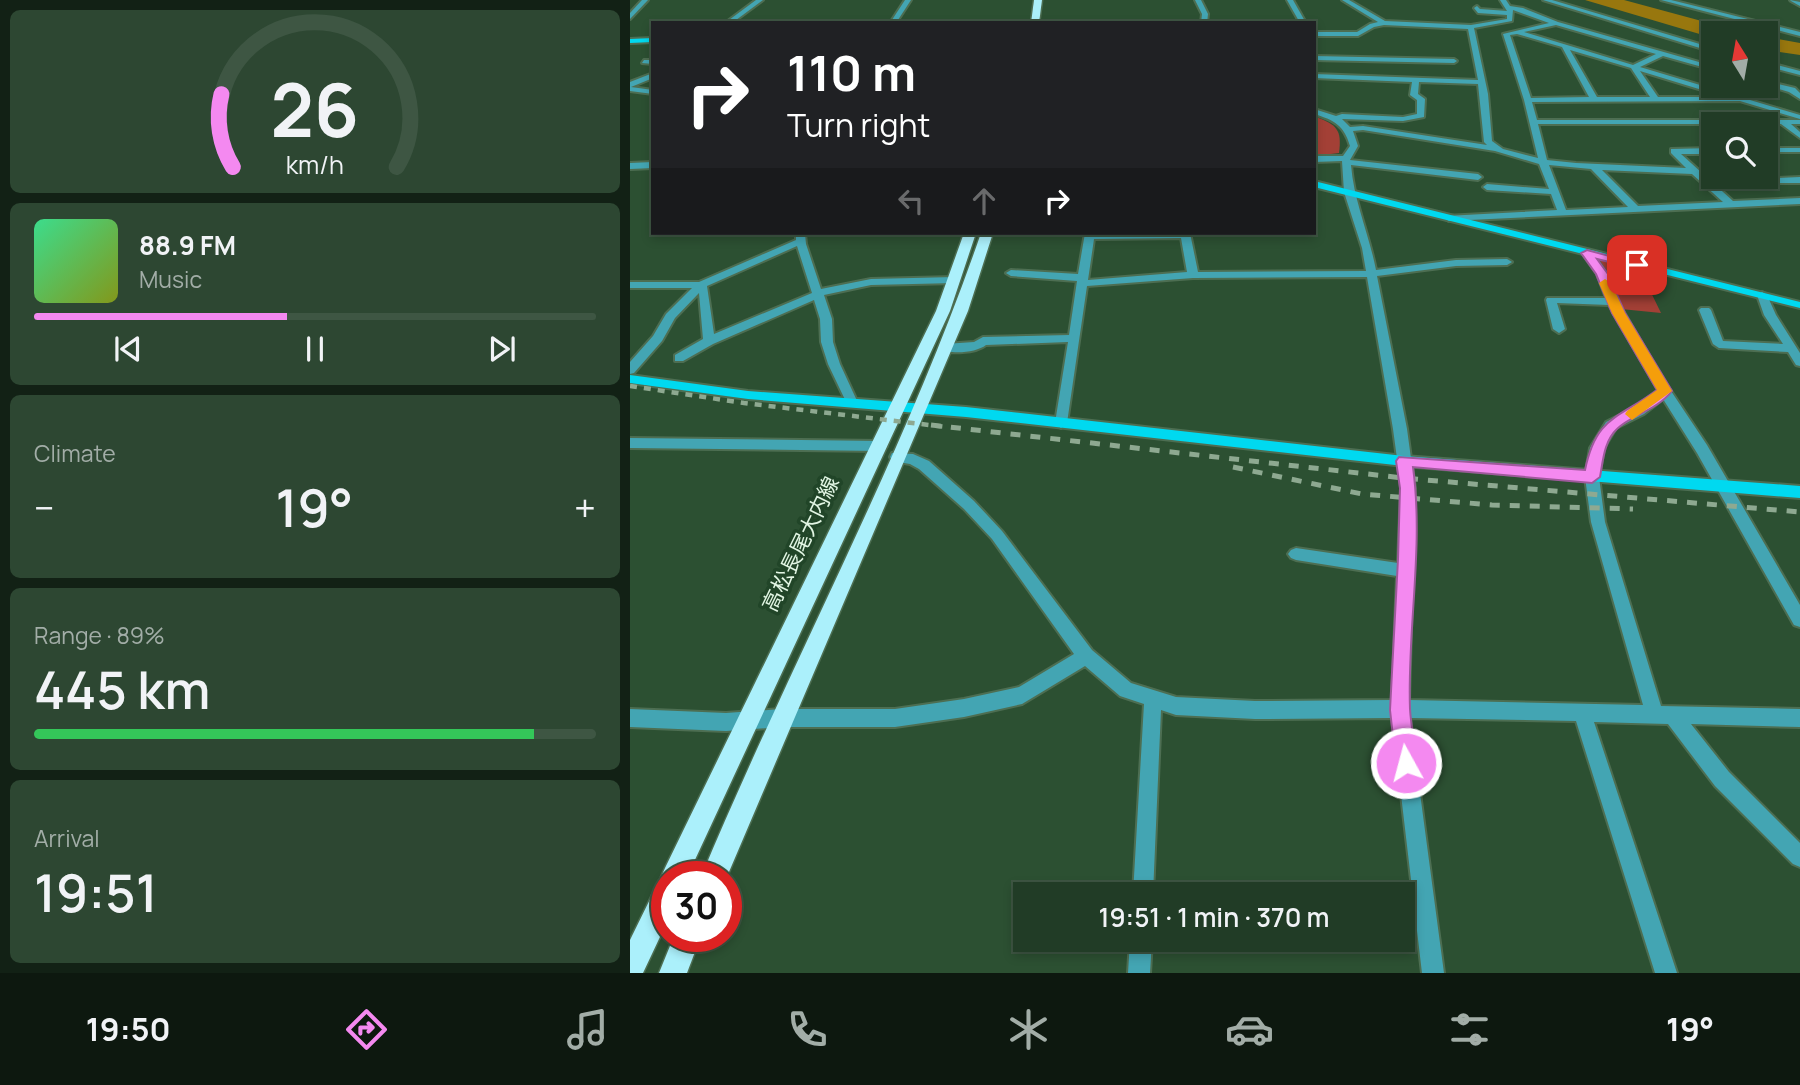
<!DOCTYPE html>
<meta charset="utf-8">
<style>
:root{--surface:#213c26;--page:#2d4732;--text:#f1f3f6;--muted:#a2ada7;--line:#3e5643;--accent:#f489f0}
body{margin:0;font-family:Manrope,"Noto Sans JP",sans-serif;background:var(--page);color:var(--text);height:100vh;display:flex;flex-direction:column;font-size:26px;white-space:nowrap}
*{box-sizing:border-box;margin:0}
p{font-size:23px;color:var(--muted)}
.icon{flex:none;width:38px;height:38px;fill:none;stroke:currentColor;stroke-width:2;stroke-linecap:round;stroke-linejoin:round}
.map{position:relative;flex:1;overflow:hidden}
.panel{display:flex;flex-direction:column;gap:10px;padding:10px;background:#122115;width:630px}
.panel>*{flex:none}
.top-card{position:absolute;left:21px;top:21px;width:665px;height:214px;border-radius:0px;box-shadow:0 4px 10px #0003,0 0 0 2px var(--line);background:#202124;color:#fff;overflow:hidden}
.needle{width:46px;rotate:349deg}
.fabs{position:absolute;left:1071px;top:21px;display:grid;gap:14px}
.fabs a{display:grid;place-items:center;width:77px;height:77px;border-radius:0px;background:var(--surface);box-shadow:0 4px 10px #0003,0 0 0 2px var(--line);font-size:35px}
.speed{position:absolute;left:21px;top:861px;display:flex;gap:14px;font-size:35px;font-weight:700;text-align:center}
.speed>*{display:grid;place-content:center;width:91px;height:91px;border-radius:50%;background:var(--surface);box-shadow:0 4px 10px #0003,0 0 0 2px var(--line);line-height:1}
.speed .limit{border:10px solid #d22;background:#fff;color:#111}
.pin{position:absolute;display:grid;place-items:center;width:60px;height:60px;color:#fff;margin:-30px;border-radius:14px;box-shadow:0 4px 10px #0006}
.me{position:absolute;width:77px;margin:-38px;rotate:353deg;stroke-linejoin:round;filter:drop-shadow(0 0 5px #0008)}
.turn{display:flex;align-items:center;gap:24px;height:147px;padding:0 21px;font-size:32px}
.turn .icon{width:91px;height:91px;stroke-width:2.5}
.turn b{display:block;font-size:49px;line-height:60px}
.lanes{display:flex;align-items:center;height:66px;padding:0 21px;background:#0003;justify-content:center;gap:35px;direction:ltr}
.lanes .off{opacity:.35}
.big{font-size:52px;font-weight:600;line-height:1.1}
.panel .card{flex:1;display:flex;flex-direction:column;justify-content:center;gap:10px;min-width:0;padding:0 24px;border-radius:10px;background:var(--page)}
.panel .dial{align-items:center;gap:0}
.dial svg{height:182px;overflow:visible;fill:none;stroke:var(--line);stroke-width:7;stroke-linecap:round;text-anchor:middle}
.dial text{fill:var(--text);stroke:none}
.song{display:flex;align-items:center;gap:21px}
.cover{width:84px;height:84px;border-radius:10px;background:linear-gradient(135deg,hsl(150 70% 55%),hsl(70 70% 35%))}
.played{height:7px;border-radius:4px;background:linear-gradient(90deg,var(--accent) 45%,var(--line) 45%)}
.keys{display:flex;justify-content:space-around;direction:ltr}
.heat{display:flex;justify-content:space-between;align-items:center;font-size:38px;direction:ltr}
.charge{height:10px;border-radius:5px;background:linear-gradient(90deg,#34c759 89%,var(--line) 0)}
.trip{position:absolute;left:383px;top:882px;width:402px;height:70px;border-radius:0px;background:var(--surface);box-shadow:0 4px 10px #0003,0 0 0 2px var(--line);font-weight:600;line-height:70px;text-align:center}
.dock{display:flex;height:112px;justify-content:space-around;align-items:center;background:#0d180f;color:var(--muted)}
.dock .icon{width:49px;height:49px}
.dock .active{color:var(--accent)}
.dock b{font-size:32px;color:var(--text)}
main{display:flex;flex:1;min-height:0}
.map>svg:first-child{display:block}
.green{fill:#a34036}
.water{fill:#98770e}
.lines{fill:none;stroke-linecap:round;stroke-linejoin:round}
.street-casing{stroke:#4d6e52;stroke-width:4}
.secondary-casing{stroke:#4d6e52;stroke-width:4}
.primary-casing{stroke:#4d6e52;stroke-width:3}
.street{fill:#43a5b3;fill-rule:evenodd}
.secondary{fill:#00d9f0;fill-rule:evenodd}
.primary{fill:#abf0fb;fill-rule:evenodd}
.rail-far1{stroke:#8ea991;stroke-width:4.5;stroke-dasharray:7 7;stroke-linecap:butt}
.rail{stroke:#8ea991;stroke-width:5;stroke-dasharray:10 10;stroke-linecap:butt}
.route{fill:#f489f0;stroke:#9f599c;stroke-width:2}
.slow{fill:#f59e0b}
.labels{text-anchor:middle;stroke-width:7;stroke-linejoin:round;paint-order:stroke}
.street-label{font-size:21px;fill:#e2f6e4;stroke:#214528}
</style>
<main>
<section class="panel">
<div class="card dial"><svg viewBox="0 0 100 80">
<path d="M14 69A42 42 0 1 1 86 69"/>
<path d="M14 69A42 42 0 0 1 9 37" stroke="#f489f0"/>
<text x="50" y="56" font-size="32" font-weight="700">26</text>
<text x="50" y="72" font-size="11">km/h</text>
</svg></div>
<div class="card">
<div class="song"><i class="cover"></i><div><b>88.9 FM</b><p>Music</p></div></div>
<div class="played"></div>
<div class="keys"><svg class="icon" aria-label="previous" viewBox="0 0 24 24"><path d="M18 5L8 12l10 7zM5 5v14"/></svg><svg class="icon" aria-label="pause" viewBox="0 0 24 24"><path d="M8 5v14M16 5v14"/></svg><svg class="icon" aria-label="next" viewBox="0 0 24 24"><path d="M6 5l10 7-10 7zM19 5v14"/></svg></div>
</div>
<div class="card"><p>Climate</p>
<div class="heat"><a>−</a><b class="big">19°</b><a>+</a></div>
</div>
<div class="card"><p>Range · 89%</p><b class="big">445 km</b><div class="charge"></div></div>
<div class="card"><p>Arrival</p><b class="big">19:51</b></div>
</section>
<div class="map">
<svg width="1170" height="973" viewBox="0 0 1170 973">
<rect width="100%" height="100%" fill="#2c5032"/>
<g class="green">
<path d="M684 116C707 125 712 129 709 153L684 156Z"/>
<polygon points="965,259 1010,270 1031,313 991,309 977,276"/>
</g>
<g class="water">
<polygon points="955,0 994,0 1116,33 1083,33 1083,38"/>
<polygon points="1136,37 1170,43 1170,55 1136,50"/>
</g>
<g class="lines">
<defs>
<g id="street">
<polygon points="12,0 18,0 0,19 0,13"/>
<polygon points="126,0 133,0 102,23 95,23"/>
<polygon points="275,0 281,0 266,23 260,23"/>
<polygon points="565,0 571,0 578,14 577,23 571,23 572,14"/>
<polygon points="657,0 663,0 676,23 670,23"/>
<path d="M712 0H719L755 21 841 25 877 19V15L848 13 844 8 847 6 850 9 877 11 870 0H876L880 6 893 8 928 22 1083 66V70L1033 56 1010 67 1170 115V119L1110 101 902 102 907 120H1170V124H1161L1170 132V138L1151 124H908L917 160 946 163 1056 168 1041 153V149L1083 148V154H1051L1103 201 1170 198V204L819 221 814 218 816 216 927 210 921 194 857 190 853 187 857 184 919 189 909 164 865 151 733 130 723 131 728 146 720 160 848 174 852 177 848 180 721 165C724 202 739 234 746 270L826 260 877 259 882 262 877 265 826 266 747 276 777 429 785 488 779 700 1013 705 961 522 955 477 960 448 976 422 1004 408 1028 390 979 305 927 303 935 329 929 333 923 329 916 300 917 298H976L967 274 952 253 957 250 961 251 977 274 988 302 1031 376 1077 445 1170 605V627L1164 625 1067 453 1033 399 1014 414 986 428 974 448 969 477 975 522 1031 706 1170 709V727L1061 724 1099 772 1170 843V867L1163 864 1085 786 1038 724 964 722 1047 973H1025L946 721 780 718 814 973H792L762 718 625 719 546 715 531 710 523 894H503L514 704 490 696 455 666 392 704 334 717 265 727H151L96 731 0 727V709L96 713 151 709H265L334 699 389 687 444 654 362 539 334 509 289 469 280 464 262 461 260 457 262 453 283 454 299 461 344 501 372 531 462 650 501 683 546 697 625 701 762 700 767 576 666 560 661 558 658 554 661 550 666 548 768 563 771 488 763 429 737 277 563 278 457 286 437 423 431 428 425 423 438 342 356 345C346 353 319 355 309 348L315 344 344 342 353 337 439 335 447 281 381 276 376 273 381 270 448 274 455 233H560L568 272 736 271 732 248 714 192 712 161 684 162V156H713L720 146C714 125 704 120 684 114V109L706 116 712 114 773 117 787 114V100L780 95 782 82 684 78V74L848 80 838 29 754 25 744 27 728 36H684V32H727L740 24 748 22ZM883 10 919 23 873 34 894 100 908 158 873 149 862 141 858 94 844 28 882 21ZM926 25 1026 54 1003 65 894 32ZM887 34 932 47 959 97 901 98 880 35ZM940 50 1001 68 1020 97H967ZM1010 71 1095 97H1028ZM789 82 848 84 854 142 857 145 733 126 720 127 712 119 773 121 794 117 795 99 788 94ZM919 165 961 169 998 207 936 210ZM972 170 1062 174 1093 202 1008 206ZM551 238 557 272 458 280 464 239Z"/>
<polygon points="913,0 922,0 1083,48 1083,52"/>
<polygon points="1031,0 1041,0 1170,32 1170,36"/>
<polygon points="1160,0 1170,2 1170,6 1161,1"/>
<polygon points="684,56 824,59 827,61 824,63 684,60"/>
<polygon points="14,60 23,60 23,64 12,63"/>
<polygon points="1136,62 1170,71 1170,75 1136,66"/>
<polygon points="23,73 23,78 1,87 23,90 23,94 0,91 0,82"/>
<polygon points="1136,81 1165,88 1170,93 1170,99 1159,92 1136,85"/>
<rect x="1136" y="148" width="34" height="4"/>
<polygon points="23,162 23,168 0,169 0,163"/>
<polygon points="1136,169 1148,178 1170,177 1170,183 1143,183 1136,176"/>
<path d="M166 233 175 234 176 244 191 289 241 279 325 277 330 280 325 283 241 285 194 295 202 319 203 342 210 364 228 403 226 406H218L198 364 191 342 190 319 184 300 83 344 53 361H45V355L73 339 69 293 45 318 32 341 4 373 0 374V362L23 336 36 314 62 288H0V282H69L166 240ZM167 246 182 293 84 334 77 286Z"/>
<polygon points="1132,292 1137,295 1146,315 1170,353 1170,366 1166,365 1158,352 1089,348 1083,344 1069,310 1071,308 1079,308 1081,310 1093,341 1153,344 1134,315 1127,295"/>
<polygon points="0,438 250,441 257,446 250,451 0,448"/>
<polygon points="500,940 522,940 520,973 498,973"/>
</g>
<g id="secondary">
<polygon points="23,38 23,42 0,43 0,39"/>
<polygon points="684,181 1170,302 1170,308 684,187"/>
<polygon points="0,375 118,391 336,407 774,456 1170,486 1170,498 774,466 336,417 118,399 0,383"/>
</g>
<g id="primary">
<polygon points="404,0 412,0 409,23 401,23"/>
<polygon points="334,233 346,233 320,311 57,877 37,877 37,922 13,973 0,973 0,940 28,883 33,881 31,877 35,868 306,311"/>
<path d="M351 233H363L338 311 96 879 71 877C161 661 275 454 351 233Z"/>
<polygon points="44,936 71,936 57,973 29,973"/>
</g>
</defs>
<use href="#street" class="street-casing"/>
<use href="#secondary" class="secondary-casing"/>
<use href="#primary" class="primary-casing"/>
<use href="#street" class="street"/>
<use href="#secondary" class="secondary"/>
<use href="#primary" class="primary"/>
<polyline class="rail-far1" points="0,386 114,403 316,427"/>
<g class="rail">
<polyline points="301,425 773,478 1170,512"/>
<polyline points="603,467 732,494 862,505 1003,509"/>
</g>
</g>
<path class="route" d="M957 250 1013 265 1007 269 967 259 978 274 995 313 1042 391C1026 411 1001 415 987 429 974 441 973 461 970 477L962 483 783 467C794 548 777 629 780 709 781 727 785 745 787 763L784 770 776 773 769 770 766 763 760 710 768 559 770 488 766 461 769 457 955 470C966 416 988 419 1027 390L982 313 966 274 951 253Z"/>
<polygon class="slow" points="975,279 981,283 995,313 1042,391 1002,420 995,414 997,411 1027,390 982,313 969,283"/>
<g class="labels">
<g class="street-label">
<text transform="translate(171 544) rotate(-64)" y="7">高松長尾大内線</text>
</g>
</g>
</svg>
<div class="fabs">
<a><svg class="needle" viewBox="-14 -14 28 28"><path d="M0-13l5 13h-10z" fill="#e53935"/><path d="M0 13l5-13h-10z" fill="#a2ada7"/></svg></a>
<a><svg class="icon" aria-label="search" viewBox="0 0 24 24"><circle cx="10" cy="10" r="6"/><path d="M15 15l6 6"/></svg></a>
</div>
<div class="speed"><div class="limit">30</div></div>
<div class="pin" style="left:1007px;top:265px;background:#d93025"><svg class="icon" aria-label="arrive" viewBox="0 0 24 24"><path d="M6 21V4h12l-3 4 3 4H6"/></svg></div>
<svg class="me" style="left:776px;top:763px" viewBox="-20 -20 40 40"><circle r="17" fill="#f489f0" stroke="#fff" stroke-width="3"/><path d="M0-11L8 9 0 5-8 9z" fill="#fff"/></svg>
<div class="trip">19:51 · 1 min · 370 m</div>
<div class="top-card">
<div class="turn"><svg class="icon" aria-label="right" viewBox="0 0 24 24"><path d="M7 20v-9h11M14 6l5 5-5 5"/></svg><div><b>110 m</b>Turn right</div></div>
<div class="lanes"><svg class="icon off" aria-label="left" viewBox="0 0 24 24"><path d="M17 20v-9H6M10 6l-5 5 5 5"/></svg><svg class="icon off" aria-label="ahead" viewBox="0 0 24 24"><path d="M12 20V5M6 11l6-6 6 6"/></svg><svg class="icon" aria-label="right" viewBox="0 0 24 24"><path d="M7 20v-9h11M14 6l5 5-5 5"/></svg></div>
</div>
</div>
</main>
<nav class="dock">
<b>19:50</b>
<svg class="icon active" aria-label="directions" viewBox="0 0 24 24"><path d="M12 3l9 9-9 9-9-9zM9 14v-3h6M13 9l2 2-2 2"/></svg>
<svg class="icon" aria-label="music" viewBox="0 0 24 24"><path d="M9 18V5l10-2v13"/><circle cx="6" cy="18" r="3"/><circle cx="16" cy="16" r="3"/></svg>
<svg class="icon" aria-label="phone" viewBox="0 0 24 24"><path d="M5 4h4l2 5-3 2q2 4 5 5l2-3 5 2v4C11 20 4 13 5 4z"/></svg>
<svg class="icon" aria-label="climate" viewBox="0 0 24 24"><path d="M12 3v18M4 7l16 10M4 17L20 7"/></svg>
<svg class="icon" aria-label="car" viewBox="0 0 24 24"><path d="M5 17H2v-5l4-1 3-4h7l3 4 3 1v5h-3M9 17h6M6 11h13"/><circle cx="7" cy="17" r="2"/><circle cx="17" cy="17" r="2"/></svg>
<svg class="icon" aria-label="filters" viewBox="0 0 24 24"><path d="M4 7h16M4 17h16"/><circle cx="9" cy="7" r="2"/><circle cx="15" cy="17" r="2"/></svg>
<b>19°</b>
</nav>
